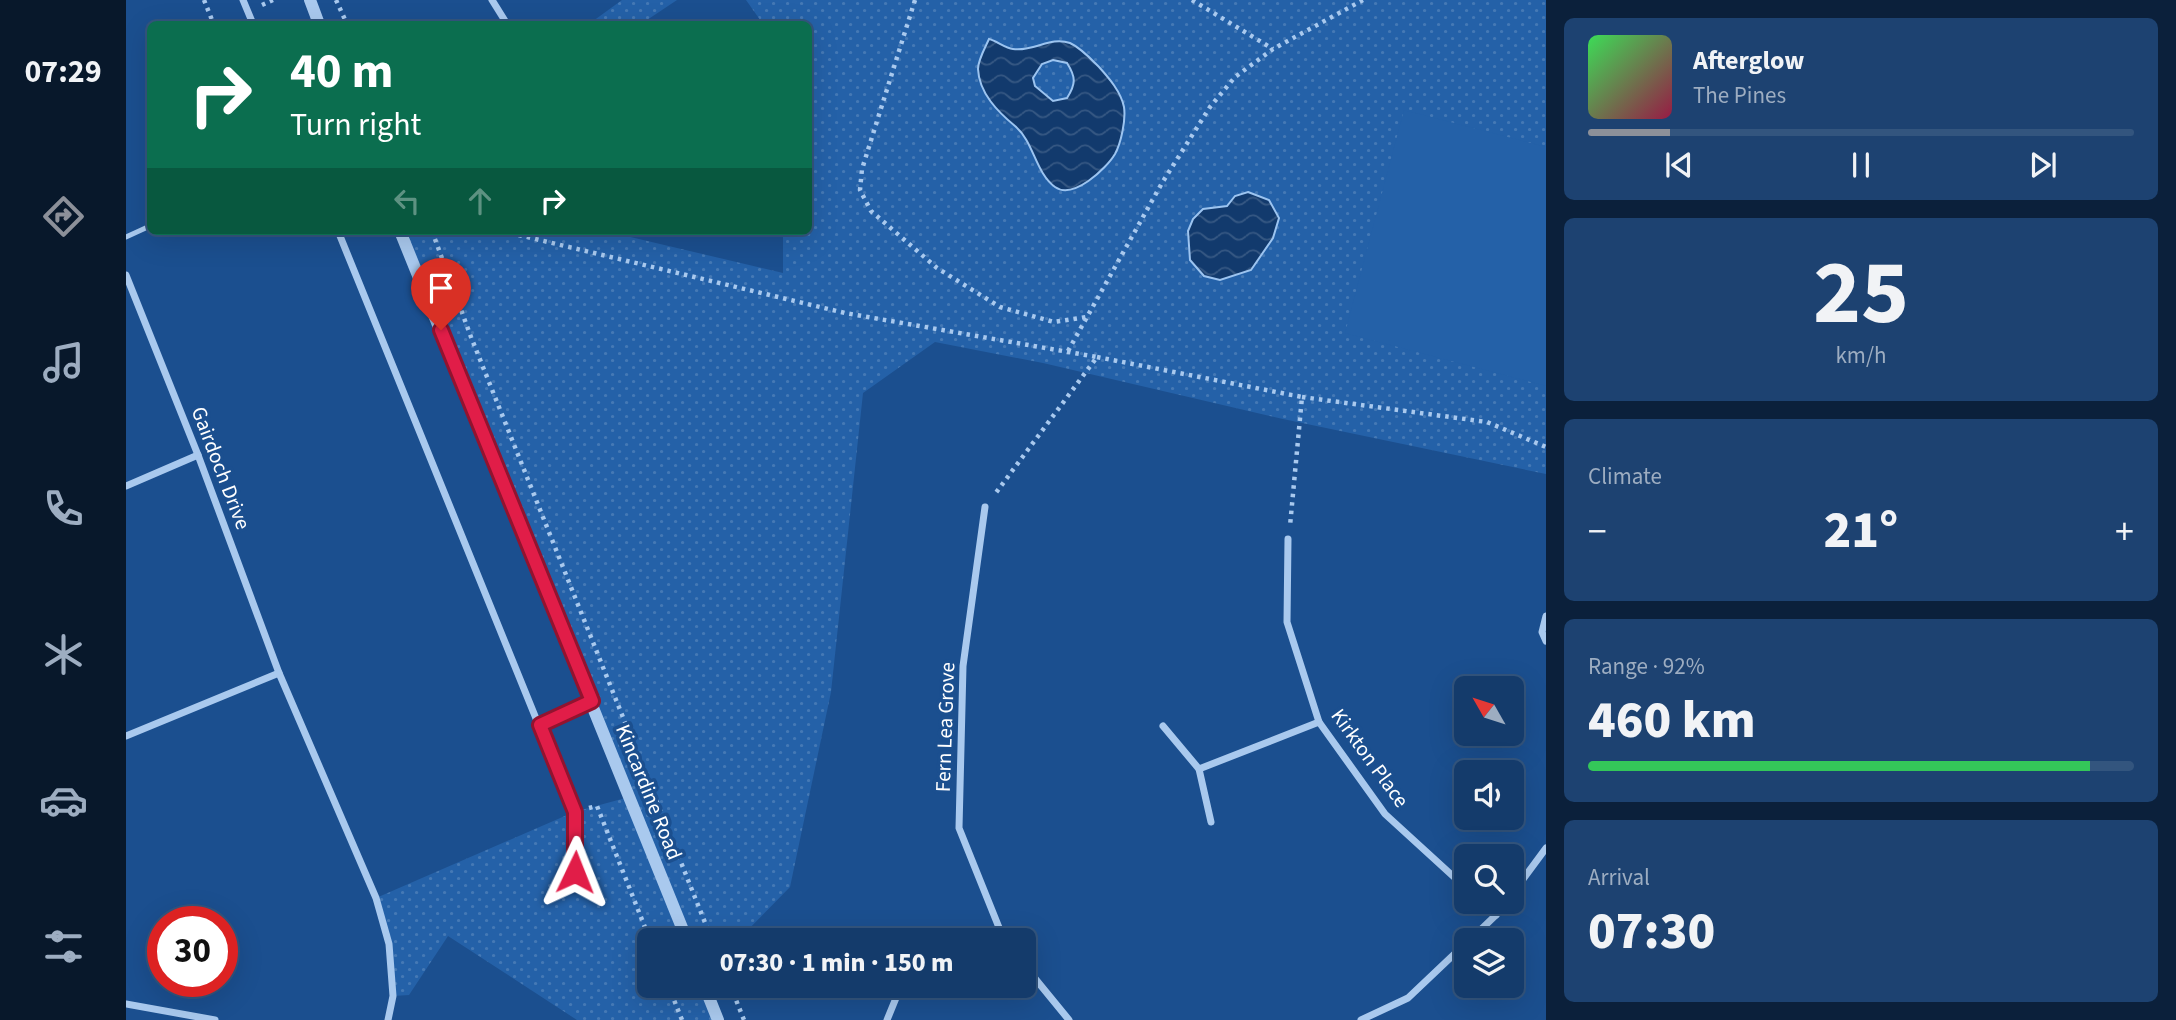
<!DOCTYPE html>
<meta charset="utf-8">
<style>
:root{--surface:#143b6b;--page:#1d4271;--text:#f1f3f6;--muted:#9dadc1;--line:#33557e;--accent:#8c9099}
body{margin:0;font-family:"Source Sans 3",sans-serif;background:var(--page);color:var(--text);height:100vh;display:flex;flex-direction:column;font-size:26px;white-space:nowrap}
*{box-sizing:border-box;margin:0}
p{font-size:23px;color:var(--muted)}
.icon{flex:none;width:38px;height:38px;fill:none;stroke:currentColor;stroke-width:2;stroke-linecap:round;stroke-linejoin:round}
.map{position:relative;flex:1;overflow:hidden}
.side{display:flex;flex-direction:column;gap:18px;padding:18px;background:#0b203b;width:630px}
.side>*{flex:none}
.top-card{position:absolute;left:21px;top:21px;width:665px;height:214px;border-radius:10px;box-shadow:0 7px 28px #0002,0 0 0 2px var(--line);background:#0b6e4f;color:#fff;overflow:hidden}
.needle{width:46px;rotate:309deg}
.buttons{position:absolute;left:1328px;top:676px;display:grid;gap:14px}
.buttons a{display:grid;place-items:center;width:70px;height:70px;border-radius:10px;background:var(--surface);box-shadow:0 7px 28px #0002,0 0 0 2px var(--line);font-size:35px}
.speed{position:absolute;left:21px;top:906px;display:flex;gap:14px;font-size:35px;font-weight:700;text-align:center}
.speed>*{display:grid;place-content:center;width:91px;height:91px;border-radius:50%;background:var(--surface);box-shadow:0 7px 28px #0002,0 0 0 2px var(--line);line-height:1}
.speed .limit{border:10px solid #d22;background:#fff;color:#111}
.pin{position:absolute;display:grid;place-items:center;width:60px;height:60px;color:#fff;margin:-72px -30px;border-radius:50% 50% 50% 0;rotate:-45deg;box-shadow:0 0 7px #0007}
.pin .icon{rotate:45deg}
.me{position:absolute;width:77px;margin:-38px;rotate:2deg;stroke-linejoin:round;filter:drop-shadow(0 0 5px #0008)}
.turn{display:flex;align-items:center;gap:24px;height:147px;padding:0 28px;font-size:32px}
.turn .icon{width:91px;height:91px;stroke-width:2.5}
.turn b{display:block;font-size:49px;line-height:60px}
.lanes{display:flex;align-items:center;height:66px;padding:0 28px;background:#0003;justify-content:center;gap:35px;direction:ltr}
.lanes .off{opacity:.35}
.big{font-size:52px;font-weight:800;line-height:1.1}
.side .card{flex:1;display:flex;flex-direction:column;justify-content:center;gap:10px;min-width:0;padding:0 24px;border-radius:10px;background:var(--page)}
.side .dial{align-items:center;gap:0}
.dial b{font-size:91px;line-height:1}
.song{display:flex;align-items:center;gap:21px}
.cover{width:84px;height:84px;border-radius:10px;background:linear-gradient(135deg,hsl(130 70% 55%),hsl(340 70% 35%))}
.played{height:7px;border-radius:4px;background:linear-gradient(90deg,var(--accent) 15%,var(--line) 15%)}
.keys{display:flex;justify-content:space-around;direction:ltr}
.heat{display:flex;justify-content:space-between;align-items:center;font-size:38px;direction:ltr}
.charge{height:10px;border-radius:5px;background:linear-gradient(90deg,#34c759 92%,var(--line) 0)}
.trip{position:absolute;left:511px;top:928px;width:399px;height:70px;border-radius:10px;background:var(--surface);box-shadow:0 7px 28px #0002,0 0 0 2px var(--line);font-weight:800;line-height:70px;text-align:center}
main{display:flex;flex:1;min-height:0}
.dock{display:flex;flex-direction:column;width:126px;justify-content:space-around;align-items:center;background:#08182b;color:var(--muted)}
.dock .icon{width:49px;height:49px}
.dock .selected{color:var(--accent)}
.dock b{font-size:32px;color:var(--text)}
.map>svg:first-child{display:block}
.park{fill:url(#park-dots)}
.garden{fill:#2461a8}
.water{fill:url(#water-waves);stroke:#9cc4f0;stroke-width:2;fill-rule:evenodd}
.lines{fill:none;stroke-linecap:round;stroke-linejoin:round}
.path{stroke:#a9c9ee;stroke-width:4.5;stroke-dasharray:3.5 5;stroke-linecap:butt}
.service{stroke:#a9c9ee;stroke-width:5}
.minor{stroke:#a9c9ee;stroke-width:7}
.tertiary{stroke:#a9c9ee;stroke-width:12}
.route-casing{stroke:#92132f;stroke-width:18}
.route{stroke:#e11d48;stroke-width:12}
.labels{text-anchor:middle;stroke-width:7;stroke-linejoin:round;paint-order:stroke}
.street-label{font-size:21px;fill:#fff;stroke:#1b4f8f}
</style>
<main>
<nav class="dock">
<b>07:29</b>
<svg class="icon selected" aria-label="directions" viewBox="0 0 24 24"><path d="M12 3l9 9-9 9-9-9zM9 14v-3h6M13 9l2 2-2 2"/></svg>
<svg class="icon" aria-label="music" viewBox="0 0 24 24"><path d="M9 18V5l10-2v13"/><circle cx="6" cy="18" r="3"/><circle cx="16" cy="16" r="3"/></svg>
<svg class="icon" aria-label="phone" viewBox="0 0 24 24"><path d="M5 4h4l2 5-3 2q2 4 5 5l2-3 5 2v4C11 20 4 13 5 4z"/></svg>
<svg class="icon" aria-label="climate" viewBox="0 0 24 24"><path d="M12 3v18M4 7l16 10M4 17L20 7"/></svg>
<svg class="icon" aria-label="car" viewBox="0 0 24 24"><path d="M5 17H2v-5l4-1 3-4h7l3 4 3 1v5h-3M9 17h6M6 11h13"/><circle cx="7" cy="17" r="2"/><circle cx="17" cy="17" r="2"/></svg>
<svg class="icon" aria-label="filters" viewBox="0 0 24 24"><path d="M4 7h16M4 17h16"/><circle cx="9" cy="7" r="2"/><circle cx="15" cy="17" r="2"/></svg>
</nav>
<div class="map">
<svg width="1420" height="1020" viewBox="0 0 1420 1020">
<defs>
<pattern id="park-dots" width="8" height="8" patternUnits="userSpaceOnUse" patternTransform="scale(1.75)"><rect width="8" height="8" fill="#2461a8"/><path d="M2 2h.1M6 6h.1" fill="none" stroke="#4579b5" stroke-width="1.8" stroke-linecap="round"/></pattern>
<pattern id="water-waves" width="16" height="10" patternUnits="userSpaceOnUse" patternTransform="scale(1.75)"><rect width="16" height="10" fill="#123a6d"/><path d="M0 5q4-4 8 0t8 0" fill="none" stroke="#365883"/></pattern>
</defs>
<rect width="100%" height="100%" fill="#1b4f8f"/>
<g class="park">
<polygon points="496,0 551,0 515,24 463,24"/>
<polygon points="620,0 1420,0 1420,474 1157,419 917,363 809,342 737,393 705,692 664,887 612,940 523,940 523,985 578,985 591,1020 451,1020 322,936 283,995 267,996 263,944 250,898 448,812 503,797 274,231 479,231 657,273 657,231 682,231 682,24 637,24"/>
</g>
<polygon class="garden" points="1278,110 1420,147 1420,386 1219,333"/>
<g class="water">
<path d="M863 39C871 41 879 48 887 49 908 52 924 36 944 43 955 48 965 59 973 67 983 78 995 92 998 107 1000 120 995 143 989 154 980 169 947 200 929 187 909 172 908 142 889 126 872 112 853 93 852 69 852 60 859 48 863 39ZM927 60 941 63C950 77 950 84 941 98L927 101 909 86 907 78 916 64Z"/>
<polygon points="1122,192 1143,200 1153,218 1147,238 1125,270 1094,280 1078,276 1064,260 1062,231 1067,219 1077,209 1101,206 1109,196"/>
</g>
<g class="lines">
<g class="path">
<polyline points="78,0 86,20 92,24"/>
<polyline points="210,0 221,24"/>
<polyline points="789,0 736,169 734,190 745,211 811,268 874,307 928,322 960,317"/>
<polyline points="1066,0 1147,49"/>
<polyline points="136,5 147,0"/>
<polyline points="306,231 345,337 586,940"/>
<polyline points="376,231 719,313 971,357 869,494"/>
<polyline points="942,351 1036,183 1084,107 1109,77 1147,49 1237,0"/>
<polyline points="971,357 1176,397 1164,526"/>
<polyline points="1176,397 1361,422 1420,447"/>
<polyline points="463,808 471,806 524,940"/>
<polyline points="542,985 556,1020"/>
<polyline points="604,985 618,1020"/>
</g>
<polyline class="service" points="0,237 24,226"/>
<g class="minor">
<polyline points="117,0 127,24"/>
<polyline points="366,0 381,24"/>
<polyline points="212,231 448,812 450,831 448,872"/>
<polyline points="0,275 72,455 153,673 250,898 263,944 267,996 262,1020"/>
<polyline points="0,486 72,455"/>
<polyline points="859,507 837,666 833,828 878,940"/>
<polyline points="1162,539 1161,622 1193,722 1259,814 1340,888"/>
<polyline points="1420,616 1416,632 1420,641"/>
<polyline points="414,725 466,701"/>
<polyline points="1037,726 1073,769 1085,822"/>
<polyline points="0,736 153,673"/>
<polyline points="1073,769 1193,722"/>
<polyline points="1386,894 1420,848"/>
<polyline points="1355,901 1370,915"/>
<polyline points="1344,940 1370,915 1381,901"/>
<polyline points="898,965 943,1020"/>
<polyline points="0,1004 89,1020"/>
<polyline points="761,1020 770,998 784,985"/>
<polyline points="1235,1020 1282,998 1340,943"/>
</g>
<g class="tertiary">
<polyline points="184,0 193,24"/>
<polyline points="274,231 561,940"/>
<polyline points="578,985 592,1020"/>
</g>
</g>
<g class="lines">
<defs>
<polyline id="route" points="315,330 466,701 414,725 449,812 449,872"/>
</defs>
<use href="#route" class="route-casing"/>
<use href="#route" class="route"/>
</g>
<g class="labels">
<g class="street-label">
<text transform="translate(95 468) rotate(69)" y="7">Gairdoch Drive</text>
<text transform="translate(819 727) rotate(-88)" y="7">Fern Lea Grove</text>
<text transform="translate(1244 758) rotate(54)" y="7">Kirkton Place</text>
<text transform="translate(523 792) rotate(68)" y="7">Kincardine Road</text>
</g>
</g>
</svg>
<div class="buttons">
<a><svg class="needle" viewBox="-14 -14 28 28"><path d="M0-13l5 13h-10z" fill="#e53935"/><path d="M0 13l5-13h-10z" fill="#9dadc1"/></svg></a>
<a><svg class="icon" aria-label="sound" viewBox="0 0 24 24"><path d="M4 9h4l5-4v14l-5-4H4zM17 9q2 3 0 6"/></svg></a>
<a><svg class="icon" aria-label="search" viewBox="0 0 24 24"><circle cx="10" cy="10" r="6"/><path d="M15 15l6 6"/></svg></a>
<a><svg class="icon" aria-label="layers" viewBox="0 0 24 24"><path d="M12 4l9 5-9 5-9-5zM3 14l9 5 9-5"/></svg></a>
</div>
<div class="speed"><div class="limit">30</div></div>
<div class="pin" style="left:315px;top:330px;background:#d93025"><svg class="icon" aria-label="arrive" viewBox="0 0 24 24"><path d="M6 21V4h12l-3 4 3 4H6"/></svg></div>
<svg class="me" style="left:449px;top:872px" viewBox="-20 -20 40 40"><path d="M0-17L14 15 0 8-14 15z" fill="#e11d48" stroke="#fff" stroke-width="4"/></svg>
<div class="trip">07:30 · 1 min · 150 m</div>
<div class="top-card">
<div class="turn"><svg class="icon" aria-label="right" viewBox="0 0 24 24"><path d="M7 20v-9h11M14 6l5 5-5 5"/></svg><div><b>40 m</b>Turn right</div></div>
<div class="lanes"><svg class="icon off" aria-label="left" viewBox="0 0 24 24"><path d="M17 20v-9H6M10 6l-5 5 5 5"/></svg><svg class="icon off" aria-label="ahead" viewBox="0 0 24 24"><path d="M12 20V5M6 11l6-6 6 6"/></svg><svg class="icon" aria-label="right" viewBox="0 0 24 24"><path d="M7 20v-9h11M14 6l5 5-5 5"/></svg></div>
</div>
</div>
<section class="side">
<div class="card">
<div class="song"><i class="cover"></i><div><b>Afterglow</b><p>The Pines</p></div></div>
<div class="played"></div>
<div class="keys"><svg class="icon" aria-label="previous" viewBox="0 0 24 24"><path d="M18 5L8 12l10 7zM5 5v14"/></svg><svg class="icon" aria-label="pause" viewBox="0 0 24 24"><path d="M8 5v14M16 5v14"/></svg><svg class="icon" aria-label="next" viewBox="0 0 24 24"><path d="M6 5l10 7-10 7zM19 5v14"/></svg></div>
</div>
<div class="card dial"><b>25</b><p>km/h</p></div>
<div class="card"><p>Climate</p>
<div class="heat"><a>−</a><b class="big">21°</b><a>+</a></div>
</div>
<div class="card"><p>Range · 92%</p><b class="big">460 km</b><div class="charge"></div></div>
<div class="card"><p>Arrival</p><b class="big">07:30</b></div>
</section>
</main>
